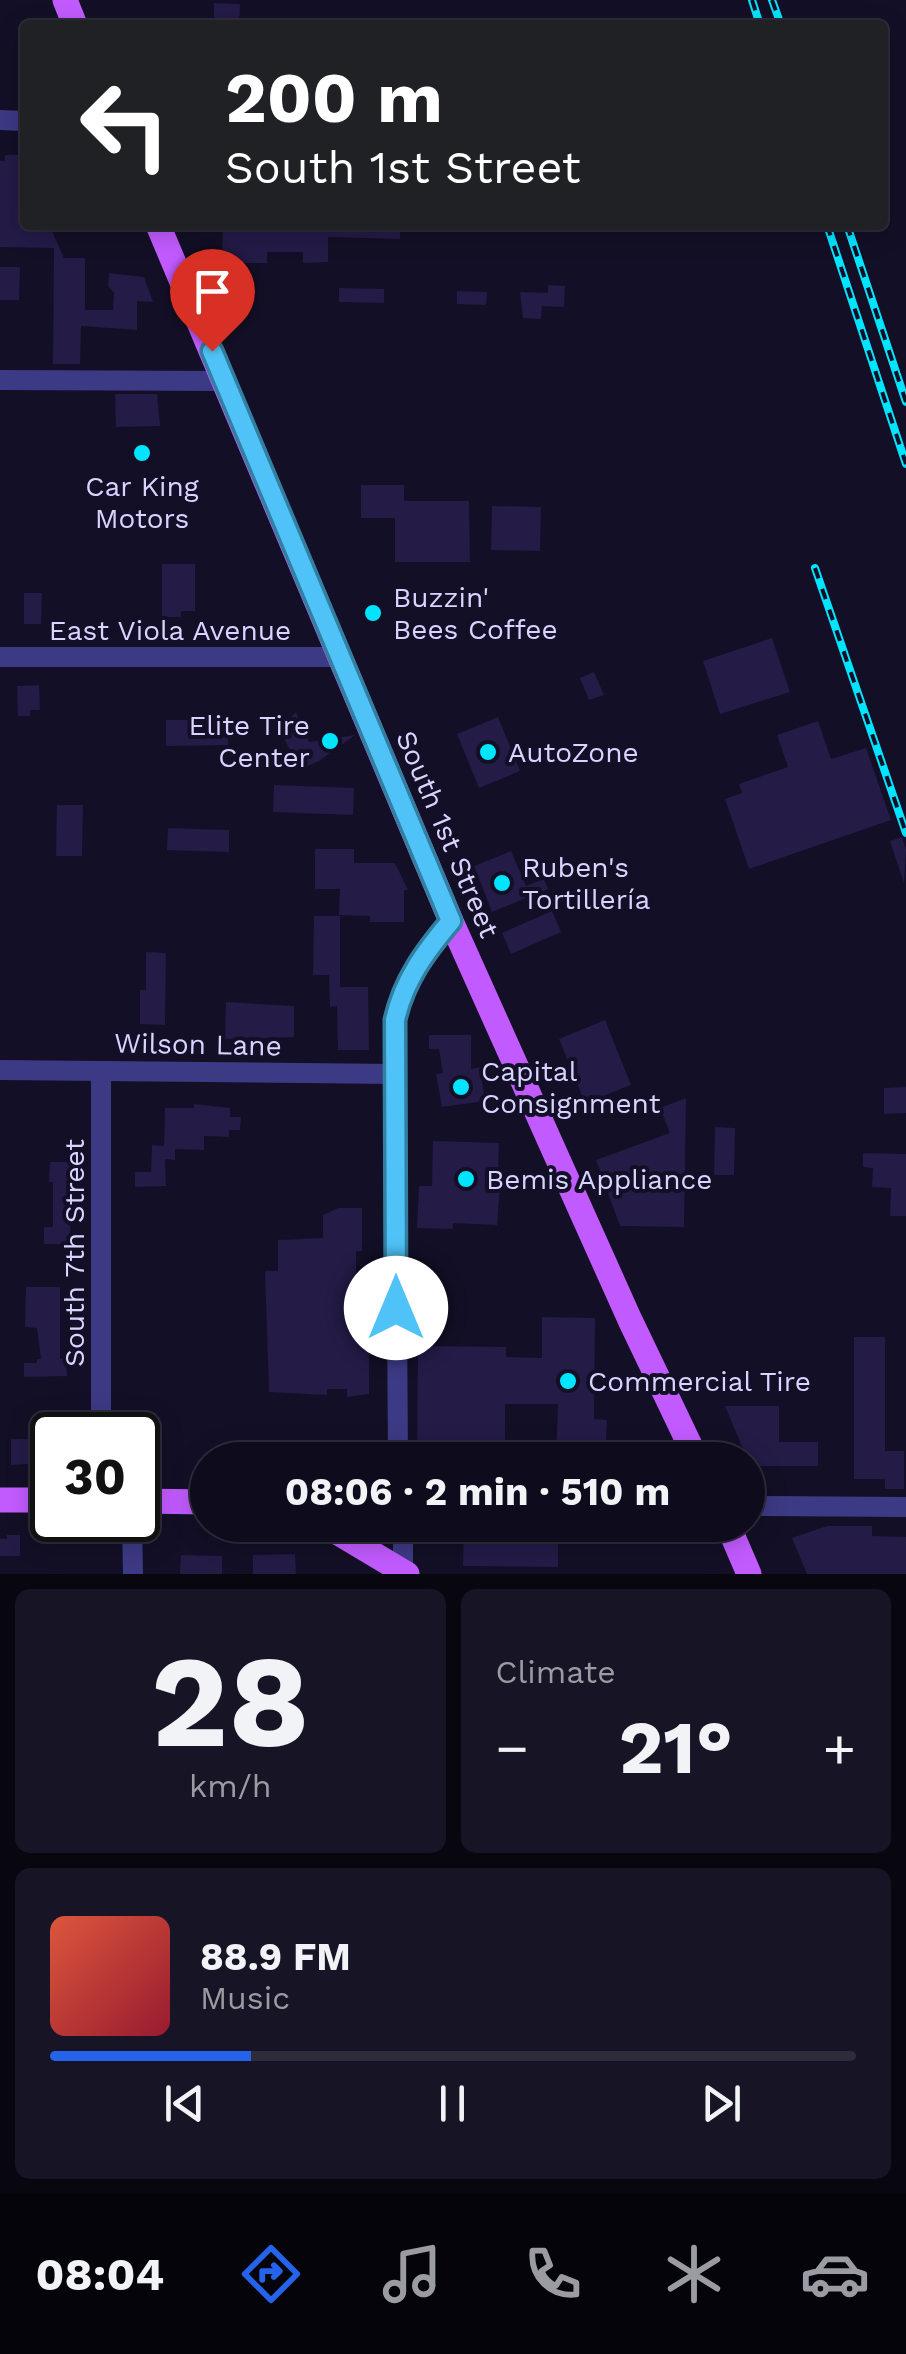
<!DOCTYPE html>
<meta charset="utf-8">
<style>
:root{--surface:#0e0b1c;--page:#171425;--text:#f1f3f6;--muted:#9b9ba3;--line:#2e2b3b;--accent:#2563eb}
body{margin:0;font-family:"Work Sans",sans-serif;background:var(--page);color:var(--text);height:100vh;display:flex;flex-direction:column;font-size:38px;white-space:nowrap}
*{box-sizing:border-box;margin:0}
p{font-size:32px;color:var(--muted)}
.icon{flex:none;width:55px;height:55px;fill:none;stroke:currentColor;stroke-width:2;stroke-linecap:round;stroke-linejoin:round}
.map{position:relative;height:1574px;overflow:hidden}
.sheet{display:flex;flex-direction:column;gap:15px;padding:15px;background:#08060f;flex:1}
.sheet>*{flex:none}
.hud{position:absolute;left:20px;top:20px;width:868px;height:210px;border-radius:10px;box-shadow:0 5px 25px #0003,0 0 0 2px var(--line);background:#202124;color:#fff;overflow:hidden}
.speed{position:absolute;left:30px;top:1412px;display:flex;gap:20px;font-size:50px;font-weight:700;text-align:center}
.speed>*{display:grid;place-content:center;width:130px;height:130px;border-radius:50%;background:var(--surface);box-shadow:0 5px 25px #0003,0 0 0 2px var(--line);line-height:1}
.speed .limit{border:5px solid #111;border-radius:15px;background:#fff;color:#111}
.pin{position:absolute;display:grid;place-items:center;width:85px;height:85px;color:#fff;margin:-102px -42px;border-radius:50% 50% 50% 0;rotate:-45deg;box-shadow:0 0 10px #0007}
.pin .icon{rotate:45deg}
.me{position:absolute;width:110px;margin:-55px;rotate:0deg;stroke-linejoin:round;filter:drop-shadow(0 0 8px #0008)}
.turn{display:flex;align-items:center;gap:35px;height:210px;padding:0 40px;font-size:45px}
.turn .icon{width:130px;height:130px;stroke-width:2.5}
.turn b{display:block;font-size:70px;line-height:85px}
.big{font-size:75px;font-weight:700;line-height:1.1}
.sheet .card{flex:1;display:flex;flex-direction:column;justify-content:center;gap:15px;min-width:0;padding:0 35px;border-radius:15px;background:var(--page)}
.sheet .dial{align-items:center;gap:0}
.dial b{font-size:130px;line-height:1}
.song{display:flex;align-items:center;gap:30px}
.cover{width:120px;height:120px;border-radius:15px;background:linear-gradient(135deg,hsl(10 70% 55%),hsl(350 70% 35%))}
.played{height:10px;border-radius:5px;background:linear-gradient(90deg,var(--accent) 25%,var(--line) 25%)}
.keys{display:flex;justify-content:space-around;direction:ltr}
.heat{display:flex;justify-content:space-between;align-items:center;font-size:55px;direction:ltr}
.sheet .tiles{flex:1;display:grid;gap:15px;grid-template-columns:1fr 1fr}
.card:last-child{grid-column:span 2}
.trip{position:absolute;left:190px;top:1442px;width:575px;height:100px;border-radius:50px;background:var(--surface);box-shadow:0 5px 25px #0003,0 0 0 2px var(--line);font-weight:700;line-height:100px;text-align:center}
.tabs{display:flex;height:160px;justify-content:space-around;align-items:center;background:#06040b;color:var(--muted)}
.tabs .icon{width:70px;height:70px}
.tabs .on{color:var(--accent)}
.tabs b{font-size:45px;color:var(--text)}
.map>svg:first-child{display:block}
.building{fill:#241b47}
.lines{fill:none;stroke-linecap:round;stroke-linejoin:round}
.minor{stroke:#3d3a85;stroke-width:20}
.major{stroke:#c25bff;stroke-width:25}
.rail-casing{stroke:#00e5ff;stroke-width:8}
.rail{stroke:#130f26;stroke-width:4;stroke-dasharray:11;stroke-linecap:butt}
.route-casing{stroke:#337fa1;stroke-width:25}
.route{stroke:#4fc3f7;stroke-width:18}
.poi-dot{fill:#00e5ff;stroke:#130f26;stroke-width:4}
.labels{text-anchor:middle;stroke-width:8;stroke-linejoin:round;paint-order:stroke}
.poi-label{font-size:28px;fill:#d9d4ff;stroke:#130f26;text-anchor:start}
.street-label{font-size:28px;fill:#d9d4ff;stroke:#130f26}
</style>
<div class="map">
<svg width="906" height="1574" viewBox="0 0 906 1574">
<rect width="100%" height="100%" fill="#130f26"/>
<g class="building">
<polygon points="214,3 240,4 239,25 214,25"/>
<polygon points="5,155 25,155 25,225 49,225 64,258 85,258 85,310 113,310 114,293 108,286 109,273 144,277 153,302 137,301 137,330 81,326 80,364 53,364 54,248 0,247 0,161 5,161"/>
<polygon points="223,225 400,227 400,239 328,237 328,262 303,263 303,252 267,252 267,263 222,263"/>
<polygon points="0,267 20,267 19,300 0,300"/>
<polygon points="548,285 565,286 564,307 542,306 541,319 523,318 520,292 548,293"/>
<polygon points="339,288 384,289 384,303 339,302"/>
<polygon points="457,291 487,292 486,305 457,304"/>
<polygon points="115,394 157,394 160,426 116,427"/>
<polygon points="361,485 404,485 404,501 469,501 470,562 395,562 395,518 361,518"/>
<polygon points="492,506 541,507 540,551 491,550"/>
<polygon points="162,564 195,564 195,611 181,611 181,617 162,617"/>
<polygon points="24,593 42,593 41,624 24,624"/>
<polygon points="772,638 790,692 720,714 703,661"/>
<polygon points="594,672 604,695 589,700 580,678"/>
<polygon points="39,685 40,710 30,710 30,716 18,716 17,686"/>
<polygon points="296,712 309,742 355,735 319,761 299,770 280,729"/>
<polygon points="498,717 520,771 479,788 457,734"/>
<polygon points="166,720 228,720 228,745 166,746"/>
<polygon points="818,721 831,759 866,748 891,820 749,869 725,799 742,793 739,784 788,767 777,735"/>
<polygon points="274,785 354,788 353,815 273,812"/>
<polygon points="57,805 83,805 82,856 56,856"/>
<polygon points="168,828 229,830 229,852 167,850"/>
<polygon points="902,837 906,850 904,883 890,841"/>
<polygon points="315,849 354,849 354,863 395,863 408,890 404,890 404,922 370,922 370,916 339,915 340,889 315,889"/>
<polygon points="511,851 526,886 544,879 548,889 492,912 474,866"/>
<polygon points="552,911 561,932 511,954 502,933"/>
<polygon points="314,916 340,916 340,987 368,987 369,1050 338,1050 337,1006 330,1007 329,975 313,975"/>
<polygon points="146,952 166,953 165,1025 140,1024 140,990 146,990"/>
<polygon points="226,1002 294,1006 294,1037 225,1039"/>
<polygon points="605,1020 631,1085 585,1103 559,1039"/>
<polygon points="429,1035 471,1035 471,1069 480,1067 485,1101 442,1107 436,1074 443,1073 439,1049 429,1049"/>
<polygon points="906,1087 906,1113 884,1114 884,1088"/>
<polygon points="686,1098 684,1227 620,1226 596,1160 670,1133 660,1108"/>
<polygon points="194,1104 230,1108 230,1117 241,1117 240,1130 229,1130 229,1137 204,1136 204,1150 175,1149 175,1160 165,1159 166,1186 135,1187 135,1172 151,1172 152,1145 164,1146 165,1108 194,1108"/>
<polygon points="715,1127 735,1128 734,1175 714,1175"/>
<polygon points="433,1141 499,1143 498,1173 501,1173 497,1225 453,1223 453,1229 417,1228 419,1186 432,1186"/>
<polygon points="863,1153 906,1154 906,1216 890,1216 891,1188 872,1187 873,1168 863,1167"/>
<polygon points="50,1162 72,1162 70,1244 44,1244 44,1227 53,1227 53,1182 49,1182"/>
<polygon points="338,1208 362,1208 362,1251 356,1251 356,1342 369,1342 369,1394 347,1397 347,1389 327,1389 327,1395 269,1392 265,1271 278,1271 278,1240 323,1238 323,1215"/>
<polygon points="26,1287 60,1287 60,1359 66,1359 67,1376 24,1377 24,1363 37,1363 37,1359 41,1359 37,1328 25,1327"/>
<polygon points="542,1317 595,1318 594,1419 607,1420 605,1460 556,1460 558,1404 505,1404 505,1460 417,1460 418,1346 506,1347 506,1357 542,1358"/>
<polygon points="854,1337 885,1337 885,1451 904,1451 904,1489 885,1489 885,1479 854,1479"/>
<polygon points="725,1406 779,1406 779,1442 818,1442 818,1466 750,1466"/>
<polygon points="11,1439 28,1439 28,1464 11,1465"/>
<polygon points="464,1525 558,1525 558,1567 463,1566"/>
<polygon points="827,1526 872,1526 872,1536 906,1537 906,1574 807,1574 792,1538"/>
<polygon points="7,1535 20,1535 20,1556 0,1556 0,1539 7,1539"/>
<polygon points="295,1554 296,1574 253,1574 253,1555"/>
<polygon points="181,1555 222,1556 222,1574 180,1574"/>
</g>
<g class="lines">
<g class="minor">
<polyline points="0,120 25,121"/>
<polyline points="0,380 225,381"/>
<polyline points="0,657 340,657"/>
<polyline points="0,1070 395,1074"/>
<polyline points="101,1435 101,1071"/>
<path d="M398 1460 395 1020C404 979 425 952 451 921"/>
<polyline points="748,1506 906,1507"/>
<polyline points="132,1520 133,1574"/>
<polyline points="403,1525 403,1574"/>
</g>
<g class="major">
<polyline points="65,0 75,25"/>
<polyline points="158,225 451,921 630,1320 697,1460"/>
<polyline points="0,1500 52,1500"/>
<polyline points="138,1501 208,1502"/>
<polyline points="325,1525 407,1574"/>
<polyline points="728,1525 749,1574"/>
</g>
<defs>
<g id="rail">
<polyline points="752,0 760,25"/>
<polyline points="772,0 781,25"/>
<polyline points="827,225 906,464"/>
<polyline points="847,225 906,402"/>
<polyline points="815,568 906,833"/>
</g>
</defs>
<use href="#rail" class="rail-casing"/>
<use href="#rail" class="rail"/>
</g>
<g class="lines">
<defs>
<path id="route" d="M212 351 451 921C425 952 404 980 395 1020L396 1308"/>
</defs>
<use href="#route" class="route-casing"/>
<use href="#route" class="route"/>
</g>
<g class="poi-dot">
<circle cx="142" cy="453" r="10"/>
<circle cx="373" cy="613" r="10"/>
<circle cx="330" cy="741" r="10"/>
<circle cx="488" cy="752" r="10"/>
<circle cx="502" cy="883" r="10"/>
<circle cx="461" cy="1087" r="10"/>
<circle cx="466" cy="1179" r="10"/>
<circle cx="568" cy="1381" r="10"/>
</g>
<g class="labels">
<g class="poi-label">
<text x="142" y="496" text-anchor="middle">Car King<tspan x="142" dy="32">Motors</tspan></text>
<text x="393" y="607">Buzzin'<tspan x="393" dy="32">Bees Coffee</tspan></text>
<text x="310" y="735" text-anchor="end">Elite Tire<tspan x="310" dy="32">Center</tspan></text>
<text x="508" y="762">AutoZone</text>
<text x="522" y="877">Ruben's<tspan x="522" dy="32">Tortillería</tspan></text>
<text x="481" y="1081">Capital<tspan x="481" dy="32">Consignment</tspan></text>
<text x="486" y="1189">Bemis Appliance</text>
<text x="588" y="1391">Commercial Tire</text>
</g>
<g class="street-label">
<text x="170" y="640">East Viola Avenue</text>
<text transform="translate(448 834) rotate(67)" y="10">South 1st Street</text>
<text transform="translate(198 1044) rotate(1)" y="10">Wilson Lane</text>
<text transform="translate(74 1253) rotate(-90)" y="10">South 7th Street</text>
</g>
</g>
</svg>
<div class="speed"><div class="limit">30</div></div>
<div class="pin" style="left:212px;top:351px;background:#d93025"><svg class="icon" aria-label="arrive" viewBox="0 0 24 24"><path d="M6 21V4h12l-3 4 3 4H6"/></svg></div>
<svg class="me" style="left:396px;top:1308px" viewBox="-20 -20 40 40"><circle r="19" fill="#fff"/><path d="M0-13L10 11 0 6-10 11z" fill="#4fc3f7"/></svg>
<div class="trip">08:06 · 2 min · 510 m</div>
<div class="hud">
<div class="turn"><svg class="icon" aria-label="left" viewBox="0 0 24 24"><path d="M17 20v-9H6M10 6l-5 5 5 5"/></svg><div><b>200 m</b>South 1st Street</div></div>
</div>
</div>
<section class="sheet">
<div class="tiles">
<div class="card dial"><b>28</b><p>km/h</p></div>
<div class="card"><p>Climate</p>
<div class="heat"><a>−</a><b class="big">21°</b><a>+</a></div>
</div>
<div class="card">
<div class="song"><i class="cover"></i><div><b>88.9 FM</b><p>Music</p></div></div>
<div class="played"></div>
<div class="keys"><svg class="icon" aria-label="previous" viewBox="0 0 24 24"><path d="M18 5L8 12l10 7zM5 5v14"/></svg><svg class="icon" aria-label="pause" viewBox="0 0 24 24"><path d="M8 5v14M16 5v14"/></svg><svg class="icon" aria-label="next" viewBox="0 0 24 24"><path d="M6 5l10 7-10 7zM19 5v14"/></svg></div>
</div>
</div>
</section>
<nav class="tabs">
<b>08:04</b>
<svg class="icon on" aria-label="directions" viewBox="0 0 24 24"><path d="M12 3l9 9-9 9-9-9zM9 14v-3h6M13 9l2 2-2 2"/></svg>
<svg class="icon" aria-label="music" viewBox="0 0 24 24"><path d="M9 18V5l10-2v13"/><circle cx="6" cy="18" r="3"/><circle cx="16" cy="16" r="3"/></svg>
<svg class="icon" aria-label="phone" viewBox="0 0 24 24"><path d="M5 4h4l2 5-3 2q2 4 5 5l2-3 5 2v4C11 20 4 13 5 4z"/></svg>
<svg class="icon" aria-label="climate" viewBox="0 0 24 24"><path d="M12 3v18M4 7l16 10M4 17L20 7"/></svg>
<svg class="icon" aria-label="car" viewBox="0 0 24 24"><path d="M5 17H2v-5l4-1 3-4h7l3 4 3 1v5h-3M9 17h6M6 11h13"/><circle cx="7" cy="17" r="2"/><circle cx="17" cy="17" r="2"/></svg>
</nav>
